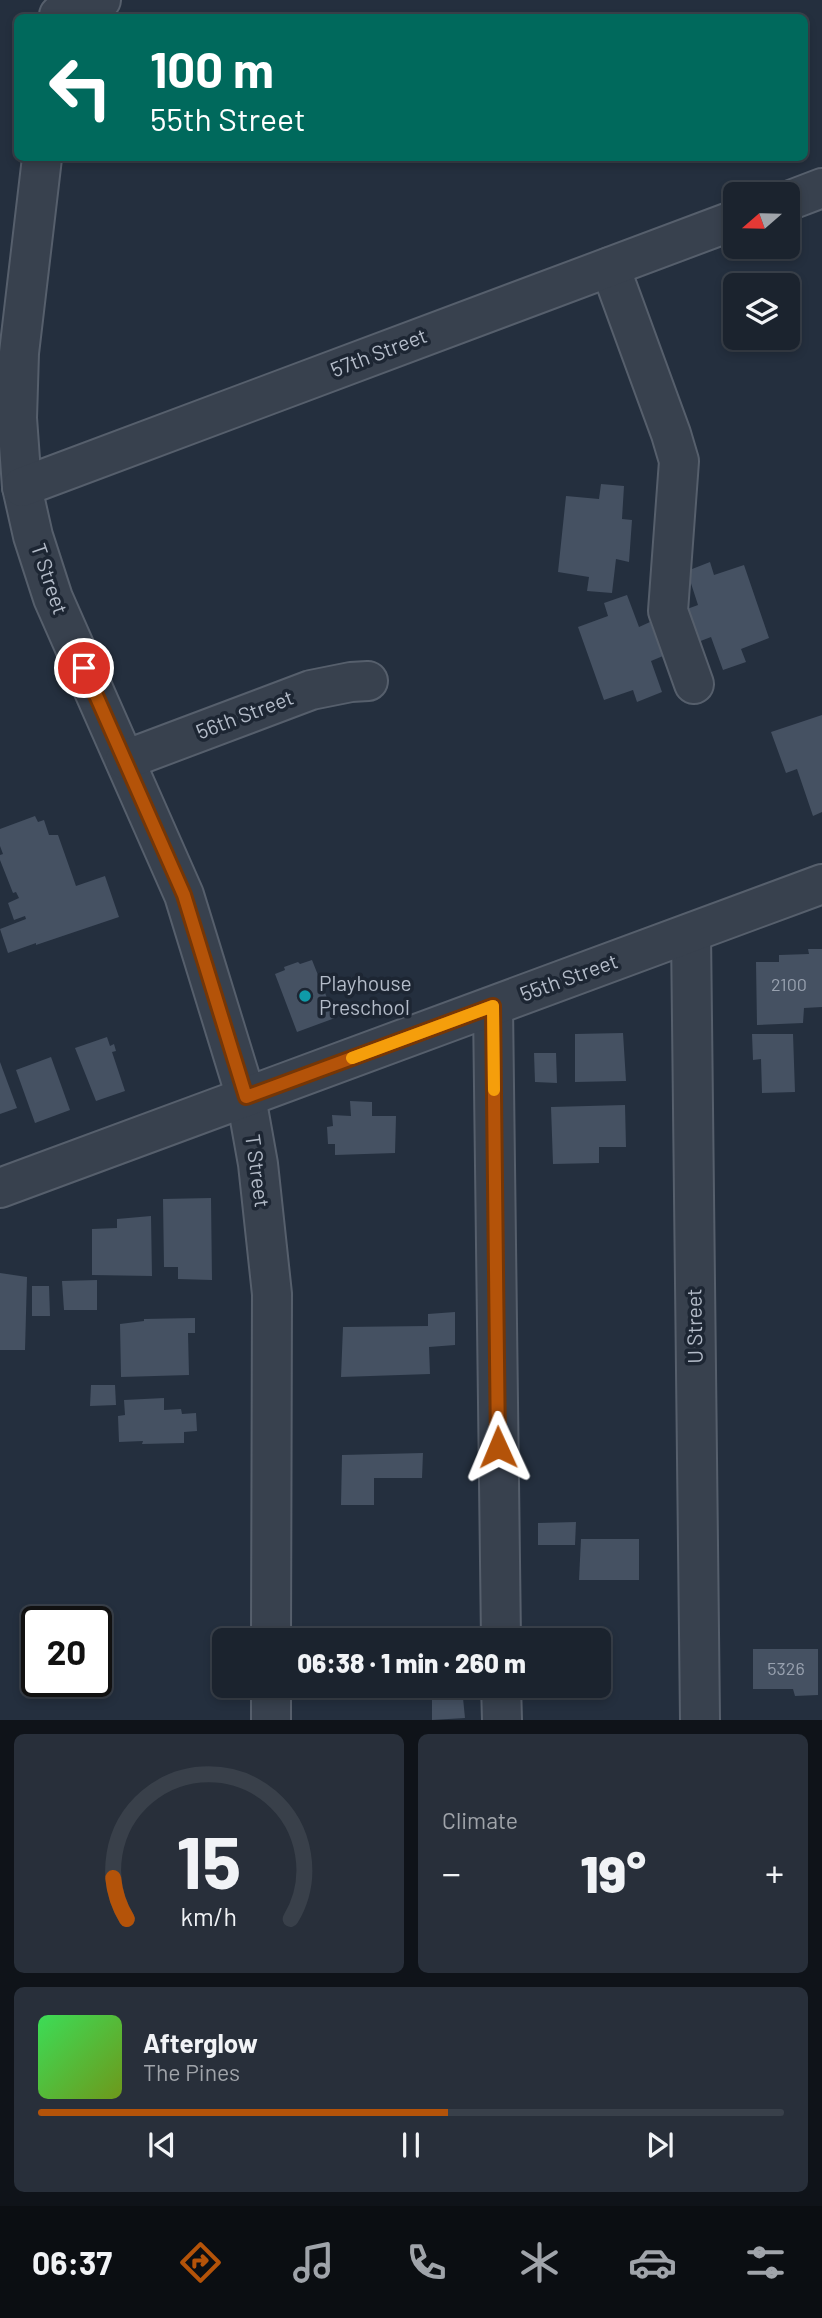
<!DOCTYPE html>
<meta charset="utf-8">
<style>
:root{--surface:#1b232e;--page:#282f3a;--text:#f1f3f6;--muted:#a0a4aa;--line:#39404a;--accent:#b45309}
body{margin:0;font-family:Barlow,sans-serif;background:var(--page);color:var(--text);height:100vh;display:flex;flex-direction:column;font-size:26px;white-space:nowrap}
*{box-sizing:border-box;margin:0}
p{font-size:23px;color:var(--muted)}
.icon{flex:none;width:38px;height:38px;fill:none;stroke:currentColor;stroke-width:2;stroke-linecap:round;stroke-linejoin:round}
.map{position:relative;height:1720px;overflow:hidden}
.details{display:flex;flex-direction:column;gap:14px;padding:14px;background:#0f1319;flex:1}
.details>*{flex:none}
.guide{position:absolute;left:14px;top:14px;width:794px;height:147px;border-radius:10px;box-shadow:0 4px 10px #0003,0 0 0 2px var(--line);background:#00695c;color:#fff;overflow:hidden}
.needle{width:46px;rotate:250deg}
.controls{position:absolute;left:723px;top:182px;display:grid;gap:14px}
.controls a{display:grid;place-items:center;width:77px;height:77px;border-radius:10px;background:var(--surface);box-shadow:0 4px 10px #0003,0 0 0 2px var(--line);font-size:35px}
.speed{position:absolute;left:21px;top:1606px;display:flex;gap:14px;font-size:35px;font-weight:700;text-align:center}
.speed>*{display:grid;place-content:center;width:91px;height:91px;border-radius:50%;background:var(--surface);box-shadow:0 4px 10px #0003,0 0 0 2px var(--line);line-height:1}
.speed .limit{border:4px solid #111;border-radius:10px;background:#fff;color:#111}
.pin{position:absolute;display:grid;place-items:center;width:60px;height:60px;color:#fff;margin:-30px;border:4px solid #fff;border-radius:50%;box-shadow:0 2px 7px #0007}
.me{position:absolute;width:77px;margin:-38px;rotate:359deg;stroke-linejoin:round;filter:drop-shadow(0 0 5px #0008)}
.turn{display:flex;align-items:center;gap:24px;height:147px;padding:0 21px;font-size:32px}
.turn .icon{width:91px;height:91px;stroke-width:2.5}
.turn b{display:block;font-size:49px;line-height:60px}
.big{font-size:52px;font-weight:800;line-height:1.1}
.details .card{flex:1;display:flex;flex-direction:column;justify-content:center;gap:10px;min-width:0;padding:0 24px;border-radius:10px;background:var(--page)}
.details .dial{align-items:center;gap:0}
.dial svg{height:182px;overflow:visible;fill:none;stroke:var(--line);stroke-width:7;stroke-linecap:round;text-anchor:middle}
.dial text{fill:var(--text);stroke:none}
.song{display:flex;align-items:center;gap:21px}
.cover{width:84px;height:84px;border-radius:10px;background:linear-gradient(135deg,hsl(130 70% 55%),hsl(80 70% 35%))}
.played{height:7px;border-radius:4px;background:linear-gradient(90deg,var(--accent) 55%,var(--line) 55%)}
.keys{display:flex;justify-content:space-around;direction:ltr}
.heat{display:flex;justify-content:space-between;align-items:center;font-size:38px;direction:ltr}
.details .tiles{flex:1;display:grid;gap:14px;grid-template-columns:1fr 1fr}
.card:last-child{grid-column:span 2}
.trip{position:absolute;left:212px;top:1628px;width:399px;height:70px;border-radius:10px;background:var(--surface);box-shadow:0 4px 10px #0003,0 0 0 2px var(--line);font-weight:800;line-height:70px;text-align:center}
.tabs{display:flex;height:112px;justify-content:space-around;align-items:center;background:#0b0e12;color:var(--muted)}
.tabs .icon{width:49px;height:49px}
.tabs .on{color:var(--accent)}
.tabs b{font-size:32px;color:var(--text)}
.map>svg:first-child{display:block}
.building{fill:#455162}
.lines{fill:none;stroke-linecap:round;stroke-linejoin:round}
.minor-casing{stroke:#565f6c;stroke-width:42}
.minor{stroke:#38414e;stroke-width:38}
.route-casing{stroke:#753606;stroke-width:18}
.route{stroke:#b45309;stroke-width:12}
.slow{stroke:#f59e0b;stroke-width:12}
.culture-dot{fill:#0f9aa8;stroke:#1d2633;stroke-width:2.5}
.labels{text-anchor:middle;stroke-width:7;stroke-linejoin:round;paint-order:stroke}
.number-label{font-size:18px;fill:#98a1af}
.street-label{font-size:21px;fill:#b4bcc9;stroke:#1d2633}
.poi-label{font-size:21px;fill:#b4bcc9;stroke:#1d2633;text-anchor:start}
</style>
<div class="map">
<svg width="822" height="1720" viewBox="0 0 822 1720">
<rect width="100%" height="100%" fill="#242f3e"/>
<g class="building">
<polygon points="601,484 624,486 622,519 632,520 629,562 616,559 612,593 587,591 589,577 558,572 566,496 599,499"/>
<polygon points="710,562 714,575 744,565 769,638 741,649 746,662 723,670 711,637 698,642 687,609 698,605 687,571"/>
<polygon points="627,595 639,627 650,622 663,656 651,661 662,692 637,702 633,690 604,700 578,627 608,616 604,603"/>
<polygon points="822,715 822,812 813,816 797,769 786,773 771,732"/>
<polygon points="35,816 38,822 44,820 49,835 58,835 76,886 105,876 119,917 36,945 36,943 8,953 0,929 26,919 25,916 14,920 8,903 19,898 16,892 13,893 0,860 0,855 3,854 0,846 0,829"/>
<polygon points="808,949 822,949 822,1007 804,1008 803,1023 757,1025 756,962 779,962 779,955 809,954"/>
<polygon points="312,960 335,1018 297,1032 275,974 285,970 284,967 298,962 300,964"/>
<polygon points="623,1033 626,1081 575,1082 575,1034"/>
<polygon points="752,1034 793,1034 795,1092 762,1093 761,1059 753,1060"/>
<polygon points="107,1037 110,1046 114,1044 116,1051 112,1052 125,1091 96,1101 75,1048"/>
<polygon points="534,1053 556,1053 557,1083 535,1082"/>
<polygon points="51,1057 70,1110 35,1123 16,1070"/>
<polygon points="0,1062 17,1108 0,1114"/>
<polygon points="350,1101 372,1102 372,1116 396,1116 395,1153 335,1155 335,1144 328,1144 327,1127 333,1126 332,1115 351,1116"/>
<polygon points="625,1105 626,1147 599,1147 599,1163 553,1164 551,1107"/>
<polygon points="211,1198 212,1280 178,1279 178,1267 164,1267 163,1199"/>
<polygon points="151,1216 152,1276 92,1275 92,1229 117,1228 117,1219"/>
<polygon points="0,1273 27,1277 25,1350 0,1350"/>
<polygon points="97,1280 97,1310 64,1310 62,1281"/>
<polygon points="32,1286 49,1286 50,1316 32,1316"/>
<polygon points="455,1312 455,1345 429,1347 430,1374 341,1377 343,1327 428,1326 428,1314"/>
<polygon points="195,1318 195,1333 188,1333 189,1375 121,1377 120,1324 144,1321 144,1319"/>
<polygon points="91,1385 115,1385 116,1405 90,1406"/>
<polygon points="164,1398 164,1410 181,1409 182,1414 196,1413 197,1431 184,1432 184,1443 142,1444 143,1441 119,1442 118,1416 125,1415 124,1400"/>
<polygon points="423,1453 422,1478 374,1478 374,1505 341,1505 342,1455"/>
<polygon points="576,1522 575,1545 538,1545 538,1523"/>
<polygon points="581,1539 639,1539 639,1580 579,1580"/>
<polygon points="753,1649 818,1649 818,1695 795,1696 793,1689 753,1689"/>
<polygon points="463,1698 465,1718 432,1720 432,1699"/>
</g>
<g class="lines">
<defs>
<g id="minor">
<polyline points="59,15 101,0"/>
<polyline points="42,158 19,353 17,418 22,487 33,536 53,598 184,895 246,1097 258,1164 272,1294 271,1640"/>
<polyline points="788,201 822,188"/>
<polyline points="610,267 671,434 679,461 668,611 694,684"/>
<polyline points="22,487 735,220"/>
<polyline points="125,760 311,690 351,682 368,681"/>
<polyline points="691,933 700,1720"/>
<polyline points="493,1007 501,1640"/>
<polyline points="0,1188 822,884"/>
<polyline points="501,1685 502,1720"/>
<polyline points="271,1720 271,1685"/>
</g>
</defs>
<use href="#minor" class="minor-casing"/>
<use href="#minor" class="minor"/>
</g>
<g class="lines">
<defs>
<polyline id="route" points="84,668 184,895 246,1097 493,1006 498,1447"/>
</defs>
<use href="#route" class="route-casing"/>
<use href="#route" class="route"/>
<polyline class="slow" points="352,1058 493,1006 494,1090"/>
</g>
<circle class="culture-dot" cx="305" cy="996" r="7"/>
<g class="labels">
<g class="number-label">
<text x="789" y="991">2100</text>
<text x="786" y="1675">5326</text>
</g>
<g class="street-label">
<text transform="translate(379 353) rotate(-21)" y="7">57th Street</text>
<text transform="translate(49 579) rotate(71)" y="7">T Street</text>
<text transform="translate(245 715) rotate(-21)" y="7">56th Street</text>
<text transform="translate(569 978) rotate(-20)" y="7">55th Street</text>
<text transform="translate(257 1171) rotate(82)" y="7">T Street</text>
<text transform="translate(695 1326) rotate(-91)" y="7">U Street</text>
</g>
<g class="poi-label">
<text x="319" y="991">Playhouse<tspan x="319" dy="24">Preschool</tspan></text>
</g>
</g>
</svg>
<div class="controls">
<a><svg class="needle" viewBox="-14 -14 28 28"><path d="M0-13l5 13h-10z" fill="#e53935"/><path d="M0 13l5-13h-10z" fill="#a0a4aa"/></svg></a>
<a><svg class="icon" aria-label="layers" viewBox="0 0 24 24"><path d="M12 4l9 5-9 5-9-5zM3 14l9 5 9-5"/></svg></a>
</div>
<div class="speed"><div class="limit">20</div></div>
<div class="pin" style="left:84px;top:668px;background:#d93025"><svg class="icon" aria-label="arrive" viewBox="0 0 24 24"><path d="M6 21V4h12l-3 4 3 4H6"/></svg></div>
<svg class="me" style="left:498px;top:1447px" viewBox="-20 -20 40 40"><path d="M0-17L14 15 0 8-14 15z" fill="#b45309" stroke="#fff" stroke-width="4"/></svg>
<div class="trip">06:38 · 1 min · 260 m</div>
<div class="guide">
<div class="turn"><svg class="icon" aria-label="left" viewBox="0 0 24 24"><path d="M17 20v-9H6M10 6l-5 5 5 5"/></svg><div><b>100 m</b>55th Street</div></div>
</div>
</div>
<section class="details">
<div class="tiles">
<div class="card dial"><svg viewBox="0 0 100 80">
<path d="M14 69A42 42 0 1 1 86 69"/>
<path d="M14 69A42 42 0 0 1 8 51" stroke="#b45309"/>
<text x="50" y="56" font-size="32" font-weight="700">15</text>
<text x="50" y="72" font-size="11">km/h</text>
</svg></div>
<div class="card"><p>Climate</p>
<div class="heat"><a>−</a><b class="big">19°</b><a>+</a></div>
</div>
<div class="card">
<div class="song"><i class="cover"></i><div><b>Afterglow</b><p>The Pines</p></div></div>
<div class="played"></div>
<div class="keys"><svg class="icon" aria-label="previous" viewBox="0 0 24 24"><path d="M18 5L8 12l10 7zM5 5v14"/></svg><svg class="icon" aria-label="pause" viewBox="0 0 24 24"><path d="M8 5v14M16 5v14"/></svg><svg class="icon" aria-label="next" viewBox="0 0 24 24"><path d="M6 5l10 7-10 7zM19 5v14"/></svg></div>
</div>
</div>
</section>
<nav class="tabs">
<b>06:37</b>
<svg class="icon on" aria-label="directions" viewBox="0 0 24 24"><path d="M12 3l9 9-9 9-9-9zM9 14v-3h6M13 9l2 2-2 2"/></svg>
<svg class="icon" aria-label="music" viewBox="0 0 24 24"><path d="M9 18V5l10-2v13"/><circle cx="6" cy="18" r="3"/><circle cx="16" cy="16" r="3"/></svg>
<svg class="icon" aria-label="phone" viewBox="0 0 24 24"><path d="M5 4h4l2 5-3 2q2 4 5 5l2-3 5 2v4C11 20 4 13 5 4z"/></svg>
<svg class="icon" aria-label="climate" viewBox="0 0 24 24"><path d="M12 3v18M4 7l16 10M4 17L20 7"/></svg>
<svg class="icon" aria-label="car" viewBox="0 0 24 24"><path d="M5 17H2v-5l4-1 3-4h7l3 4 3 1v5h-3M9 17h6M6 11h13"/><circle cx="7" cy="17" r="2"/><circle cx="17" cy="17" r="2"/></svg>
<svg class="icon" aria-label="filters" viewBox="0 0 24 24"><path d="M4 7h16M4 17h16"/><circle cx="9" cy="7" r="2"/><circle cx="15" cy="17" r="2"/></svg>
</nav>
